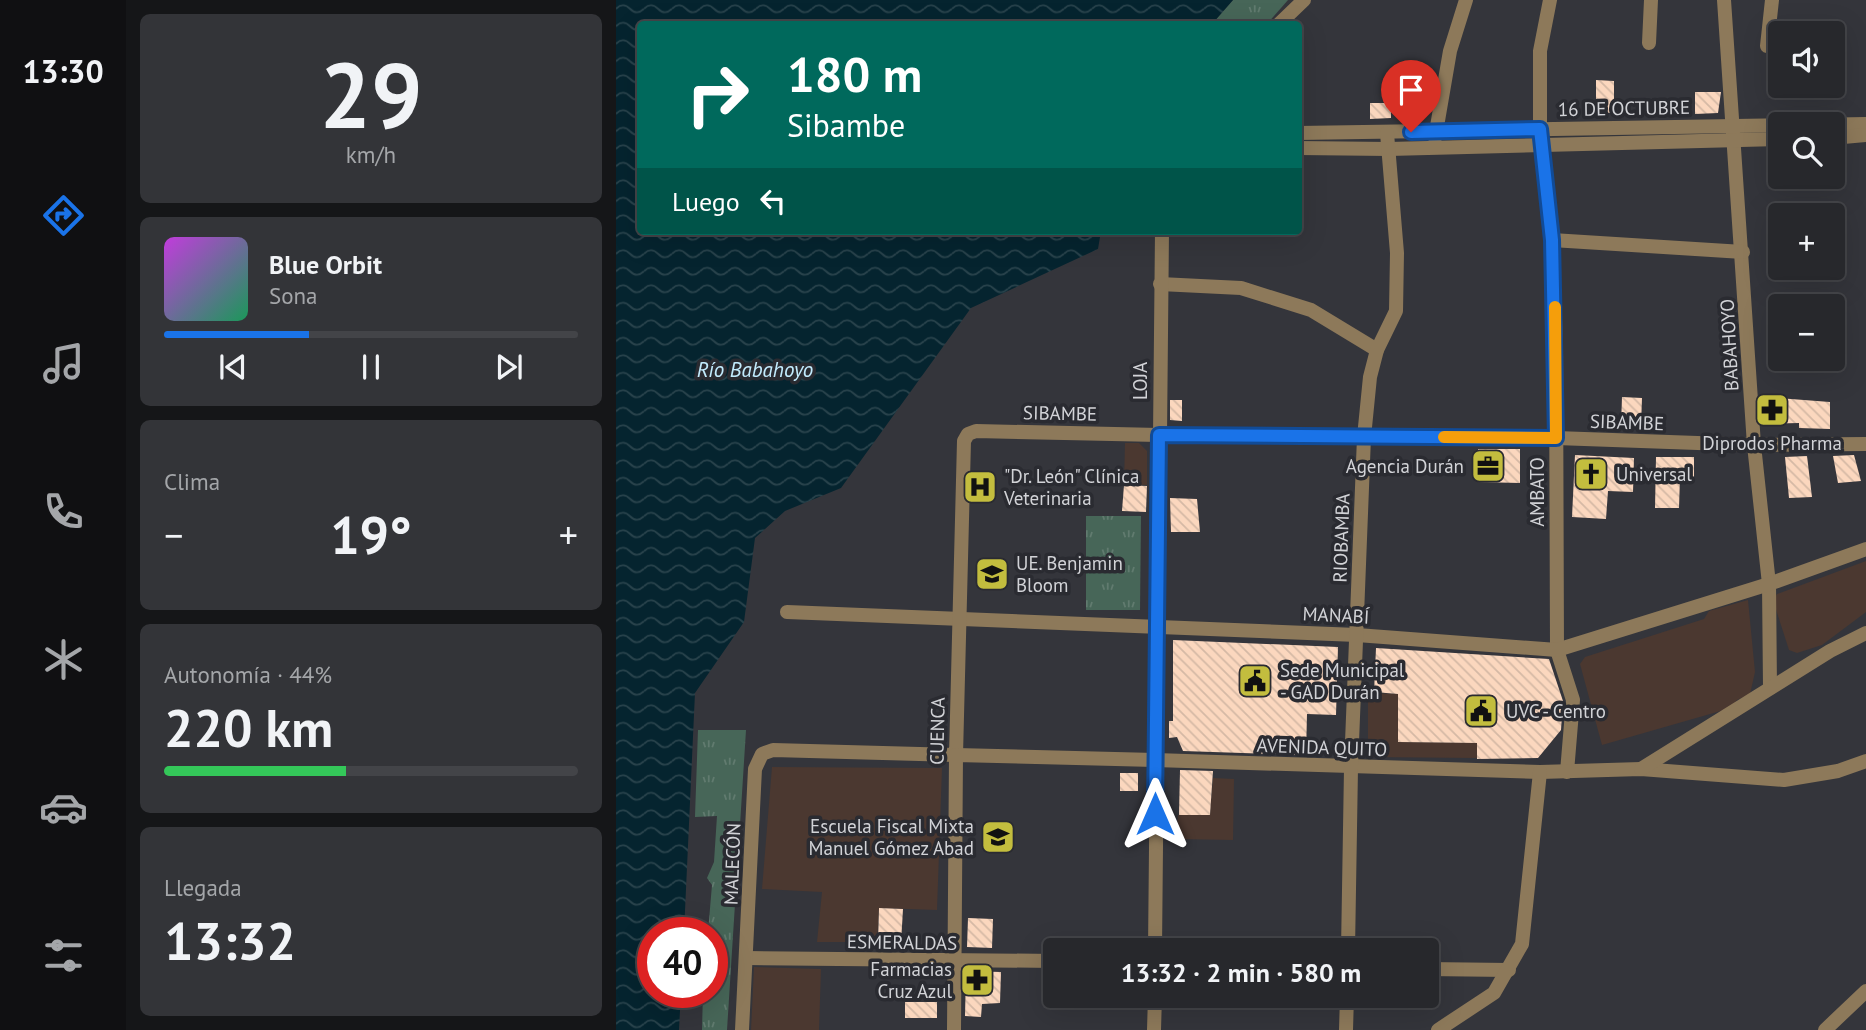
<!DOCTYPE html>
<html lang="es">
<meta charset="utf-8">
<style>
:root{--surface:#27282c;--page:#333438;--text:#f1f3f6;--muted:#a4a6a9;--line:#434448;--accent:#1a73e8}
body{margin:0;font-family:"PT Sans",sans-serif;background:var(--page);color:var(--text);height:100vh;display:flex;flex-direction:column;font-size:26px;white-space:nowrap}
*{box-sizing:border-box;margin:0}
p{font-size:23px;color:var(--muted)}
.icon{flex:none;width:38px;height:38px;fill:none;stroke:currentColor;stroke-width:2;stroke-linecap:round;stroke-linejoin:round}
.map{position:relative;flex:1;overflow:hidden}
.drawer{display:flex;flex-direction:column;gap:14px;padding:14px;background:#151618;width:490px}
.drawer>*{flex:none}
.banner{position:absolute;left:21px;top:21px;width:665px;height:214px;border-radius:7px;box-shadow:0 7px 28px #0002,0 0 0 2px var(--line);background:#00695c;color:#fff;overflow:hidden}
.buttons{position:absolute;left:1152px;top:21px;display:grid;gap:14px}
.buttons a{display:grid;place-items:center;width:77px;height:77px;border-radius:7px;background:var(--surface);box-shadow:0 7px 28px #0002,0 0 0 2px var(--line);font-size:35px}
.speed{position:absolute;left:21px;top:917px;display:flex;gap:14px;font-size:35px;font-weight:700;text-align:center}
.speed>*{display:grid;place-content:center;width:91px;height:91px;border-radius:50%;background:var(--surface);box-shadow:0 7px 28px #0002,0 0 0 2px var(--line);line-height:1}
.speed .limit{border:10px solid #d22;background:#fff;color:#111}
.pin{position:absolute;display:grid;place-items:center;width:60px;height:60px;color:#fff;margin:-72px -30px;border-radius:50% 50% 50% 0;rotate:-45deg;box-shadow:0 0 7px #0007}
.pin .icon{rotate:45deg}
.me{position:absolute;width:77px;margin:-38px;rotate:0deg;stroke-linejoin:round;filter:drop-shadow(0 0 5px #0008)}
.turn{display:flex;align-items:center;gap:24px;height:147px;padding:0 35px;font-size:32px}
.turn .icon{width:91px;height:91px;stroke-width:2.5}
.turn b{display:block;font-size:49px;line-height:60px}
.then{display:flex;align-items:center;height:66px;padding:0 35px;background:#0003;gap:14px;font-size:26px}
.big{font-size:52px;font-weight:600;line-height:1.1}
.drawer .card{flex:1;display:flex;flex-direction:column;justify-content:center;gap:10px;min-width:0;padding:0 24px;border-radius:10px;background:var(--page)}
.drawer .dial{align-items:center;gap:0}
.dial b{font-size:91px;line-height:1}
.song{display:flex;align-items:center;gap:21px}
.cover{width:84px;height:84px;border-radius:10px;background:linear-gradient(135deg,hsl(290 70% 55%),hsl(150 70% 35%))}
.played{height:7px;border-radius:4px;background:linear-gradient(90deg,var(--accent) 35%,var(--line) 35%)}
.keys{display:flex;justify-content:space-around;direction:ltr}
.heat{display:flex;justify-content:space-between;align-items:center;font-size:38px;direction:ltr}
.charge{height:10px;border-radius:5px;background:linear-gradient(90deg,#34c759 44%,var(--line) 0)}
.trip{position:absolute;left:427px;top:938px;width:396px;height:70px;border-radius:7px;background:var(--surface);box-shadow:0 7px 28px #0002,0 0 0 2px var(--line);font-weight:600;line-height:70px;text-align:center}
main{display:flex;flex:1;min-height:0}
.dock{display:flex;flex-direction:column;width:126px;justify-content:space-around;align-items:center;background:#101012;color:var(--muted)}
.dock .icon{width:49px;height:49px}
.dock .selected{color:var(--accent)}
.dock b{font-size:32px;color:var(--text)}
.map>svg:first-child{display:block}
.commercial{fill:#4b3830}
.park{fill:url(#park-tufts)}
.water{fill:url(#water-waves)}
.building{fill:url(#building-back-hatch)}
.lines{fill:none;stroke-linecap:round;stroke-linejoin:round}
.minor{stroke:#8d795a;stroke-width:14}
.tertiary{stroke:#8d795a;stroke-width:14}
.route-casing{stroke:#114b97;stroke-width:18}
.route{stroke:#1a73e8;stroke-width:12}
.slow{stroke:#f59e0b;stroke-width:12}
.labels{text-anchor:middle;stroke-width:7;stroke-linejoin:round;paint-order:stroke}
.street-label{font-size:19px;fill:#d2d3d7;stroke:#2a2b31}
.poi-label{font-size:19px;fill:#d2d3d7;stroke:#2a2b31;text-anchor:start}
.water-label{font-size:21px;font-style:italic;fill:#c2ebfd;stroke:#2a2b31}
</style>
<main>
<nav class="dock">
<b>13:30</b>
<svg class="icon selected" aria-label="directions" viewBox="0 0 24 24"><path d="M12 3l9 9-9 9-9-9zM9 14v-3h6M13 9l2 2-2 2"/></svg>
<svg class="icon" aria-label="music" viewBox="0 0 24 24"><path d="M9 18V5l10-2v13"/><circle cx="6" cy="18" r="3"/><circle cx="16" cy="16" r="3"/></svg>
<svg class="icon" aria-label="phone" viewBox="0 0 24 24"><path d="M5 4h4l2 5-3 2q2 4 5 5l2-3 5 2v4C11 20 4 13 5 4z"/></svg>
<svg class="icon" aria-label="climate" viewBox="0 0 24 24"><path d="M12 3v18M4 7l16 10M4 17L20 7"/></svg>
<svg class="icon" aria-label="car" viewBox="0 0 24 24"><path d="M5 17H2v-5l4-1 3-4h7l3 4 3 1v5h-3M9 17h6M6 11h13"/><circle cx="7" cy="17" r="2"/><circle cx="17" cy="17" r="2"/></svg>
<svg class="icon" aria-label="filters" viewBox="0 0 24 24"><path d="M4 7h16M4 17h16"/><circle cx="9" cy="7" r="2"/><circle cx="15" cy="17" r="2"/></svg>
</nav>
<section class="drawer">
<div class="card dial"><b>29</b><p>km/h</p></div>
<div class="card">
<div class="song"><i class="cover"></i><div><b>Blue Orbit</b><p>Sona</p></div></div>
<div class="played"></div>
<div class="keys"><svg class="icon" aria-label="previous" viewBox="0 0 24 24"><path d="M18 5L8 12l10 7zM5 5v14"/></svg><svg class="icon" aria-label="pause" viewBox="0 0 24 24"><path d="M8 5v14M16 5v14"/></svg><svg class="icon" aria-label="next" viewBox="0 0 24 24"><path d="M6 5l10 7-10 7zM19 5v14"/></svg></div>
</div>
<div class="card"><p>Clima</p>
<div class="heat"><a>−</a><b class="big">19°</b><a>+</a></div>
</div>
<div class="card"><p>Autonomía · 44%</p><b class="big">220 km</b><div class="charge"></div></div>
<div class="card"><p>Llegada</p><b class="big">13:32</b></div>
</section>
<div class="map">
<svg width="1250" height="1030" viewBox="0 0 1250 1030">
<defs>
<pattern id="park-tufts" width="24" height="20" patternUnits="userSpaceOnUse" patternTransform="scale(1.75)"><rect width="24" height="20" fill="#476658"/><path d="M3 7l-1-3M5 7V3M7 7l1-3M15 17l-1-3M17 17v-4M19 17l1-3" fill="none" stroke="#617b6f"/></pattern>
<pattern id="water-waves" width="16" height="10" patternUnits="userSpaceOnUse" patternTransform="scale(1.75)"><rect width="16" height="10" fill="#05242f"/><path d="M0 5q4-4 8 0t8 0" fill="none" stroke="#29434c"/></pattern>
<pattern id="building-back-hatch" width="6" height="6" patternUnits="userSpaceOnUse" patternTransform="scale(1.75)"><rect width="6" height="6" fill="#fbd7be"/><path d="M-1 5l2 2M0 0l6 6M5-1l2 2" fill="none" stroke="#d5b9a5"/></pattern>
</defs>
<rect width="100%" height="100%" fill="#34353b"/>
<g class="commercial">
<polygon points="509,443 523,443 531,451 531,485 508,484"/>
<polygon points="1250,561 1250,612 1206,645 1181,653 1173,650 1157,600 1161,594"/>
<polygon points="1132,600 1139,672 1134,694 1121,700 1115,708 986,745 964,664 969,657 1088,619 1093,611"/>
<polygon points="752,693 782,694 782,742 861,743 861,758 752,757"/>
<polygon points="156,767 326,768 321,910 263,908 261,942 201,942 206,892 146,889"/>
<polygon points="597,778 618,779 617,840 560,839 562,815 594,815"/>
<polygon points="138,967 205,969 203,1030 135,1030"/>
</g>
<g class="park">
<polygon points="617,0 672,0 651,24 596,24"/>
<polygon points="470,516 525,516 524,610 470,610"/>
<polygon points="82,730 130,730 111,1030 86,1030 87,993 68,992 96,992 96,933 74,933 92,932 96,885 91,878 98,862 101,816 79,817"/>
</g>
<polygon class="water" points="0,0 617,0 596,24 24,24 24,231 485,231 482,249 355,308 225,488 169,511 139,538 128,622 79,693 68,933 37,933 37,992 65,992 63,1030 0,1030"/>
<g class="building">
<polygon points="980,80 998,81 998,113 980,113"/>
<polygon points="1079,92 1105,92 1102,113 1079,114"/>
<polygon points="754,103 775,103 775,118 754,119"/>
<polygon points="1006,397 1026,398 1025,426 1005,426"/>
<polygon points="1148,397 1214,402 1214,429 1183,428 1183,423 1148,424"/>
<polygon points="554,400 566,400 566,421 554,420"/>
<polygon points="862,449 904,449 904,483 861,482"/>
<polygon points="959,455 1018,458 1017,492 992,491 990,519 956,517"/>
<polygon points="1238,455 1245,481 1222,483 1217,456"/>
<polygon points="1191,456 1196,497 1173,498 1169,457"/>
<polygon points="1040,457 1078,457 1078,478 1064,478 1063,508 1039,508"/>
<polygon points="508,485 531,486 530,512 506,511"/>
<polygon points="554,498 581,499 584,532 555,532"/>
<polygon points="557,640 722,647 720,715 691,714 690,755 567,751 561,737 553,738 553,721 557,721"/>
<polygon points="760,648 933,659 947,701 945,730 922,758 861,759 861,743 782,742 782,694 758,692"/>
<polygon points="564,770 597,771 594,815 563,815"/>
<rect x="504" y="773" width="18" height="18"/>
<polygon points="263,908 287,909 285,943 262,942"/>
<polygon points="352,918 377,919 376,948 351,947"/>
<polygon points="350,971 385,972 384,1003 366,1004 365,1017 349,1016"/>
<rect x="289" y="1002" width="32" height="16"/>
</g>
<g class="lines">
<g class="minor">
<polyline points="934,0 924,51 924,129 936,240 940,345 941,650 957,700 951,772"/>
<polyline points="1108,0 1138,445 1153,584 1154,688"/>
<polyline points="1033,43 1035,0"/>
<polyline points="1151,46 1156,0"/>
<polyline points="682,133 1250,124"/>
<polyline points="819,138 834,51 850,0"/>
<polyline points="1216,138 1250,135"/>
<polyline points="682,148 773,149 1164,139"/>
<polyline points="936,240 1127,252"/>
<polyline points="544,284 625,288 695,310 761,350"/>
<polyline points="171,612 741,635 941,650 1153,584 1250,549"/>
<polyline points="539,760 924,772 1025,769 1168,780 1222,771 1250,761"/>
<polyline points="1025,769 1214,651 1250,633"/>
<polyline points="732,950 735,768 748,437 754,377 761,350 780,311 781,253 771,133"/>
<polyline points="131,958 439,961"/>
<polyline points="810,969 893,970"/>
<polyline points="126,1030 139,769 146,754 157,750 340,755 348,441 352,434 360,431 543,435"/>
<polyline points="730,1030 731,996"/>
<polyline points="822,1030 878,993 906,944 924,772"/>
<polyline points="1209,1030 1250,991"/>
</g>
<g class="tertiary">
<polyline points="663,24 688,0"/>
<polyline points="543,435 940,438 1138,445 1250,444"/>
<polyline points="539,950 546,231"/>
<polyline points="338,1030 340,755 539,760"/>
<polyline points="538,1030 539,996"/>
</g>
</g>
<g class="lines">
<defs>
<polyline id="route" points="539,814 543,435 940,438 936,240 924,129 795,132"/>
</defs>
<use href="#route" class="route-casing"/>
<use href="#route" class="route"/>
<polyline class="slow" points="828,437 940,438 939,307"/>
</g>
<defs>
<symbol id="pharmacy-square" viewBox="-11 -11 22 22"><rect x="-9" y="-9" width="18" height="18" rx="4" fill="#c3bd3e" stroke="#2a2b31"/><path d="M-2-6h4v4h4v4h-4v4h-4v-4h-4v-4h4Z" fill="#111"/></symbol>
<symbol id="office-square" viewBox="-11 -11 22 22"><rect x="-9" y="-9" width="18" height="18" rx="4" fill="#c3bd3e" stroke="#2a2b31"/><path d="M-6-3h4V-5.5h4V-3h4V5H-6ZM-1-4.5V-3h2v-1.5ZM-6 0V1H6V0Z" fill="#111"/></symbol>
<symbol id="church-square" viewBox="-11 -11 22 22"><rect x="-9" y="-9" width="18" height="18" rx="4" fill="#c3bd3e" stroke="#2a2b31"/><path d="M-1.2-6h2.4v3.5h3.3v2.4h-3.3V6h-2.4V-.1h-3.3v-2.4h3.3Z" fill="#111"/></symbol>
<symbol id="hospital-square" viewBox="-11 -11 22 22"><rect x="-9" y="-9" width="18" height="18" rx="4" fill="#c3bd3e" stroke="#2a2b31"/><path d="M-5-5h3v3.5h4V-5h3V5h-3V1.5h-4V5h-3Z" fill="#111"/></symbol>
<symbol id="school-square" viewBox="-11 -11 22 22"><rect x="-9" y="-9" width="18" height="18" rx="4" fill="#c3bd3e" stroke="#2a2b31"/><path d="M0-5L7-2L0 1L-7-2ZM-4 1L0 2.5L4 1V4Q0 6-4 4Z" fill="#111"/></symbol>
<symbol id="civic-square" viewBox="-11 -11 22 22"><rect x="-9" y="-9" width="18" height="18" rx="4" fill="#c3bd3e" stroke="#2a2b31"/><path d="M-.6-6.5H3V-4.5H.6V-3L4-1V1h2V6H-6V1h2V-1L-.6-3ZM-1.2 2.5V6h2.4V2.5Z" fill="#111"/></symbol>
</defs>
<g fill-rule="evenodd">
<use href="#pharmacy-square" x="1137" y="391" width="38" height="38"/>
<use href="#office-square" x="853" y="447" width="38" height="38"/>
<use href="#church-square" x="956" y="455" width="38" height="38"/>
<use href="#hospital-square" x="345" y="468" width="38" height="38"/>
<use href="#school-square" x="357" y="555" width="38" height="38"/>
<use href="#civic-square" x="620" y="662" width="38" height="38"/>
<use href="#civic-square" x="846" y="692" width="38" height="38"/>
<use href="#school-square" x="363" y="818" width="38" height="38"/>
<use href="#pharmacy-square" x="342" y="961" width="38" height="38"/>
</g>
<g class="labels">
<g class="street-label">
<text transform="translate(1008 108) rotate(-1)" y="7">16 DE OCTUBRE</text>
<text transform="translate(1113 345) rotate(-93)" y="7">BABAHOYO</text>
<text transform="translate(524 381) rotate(-90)" y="7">LOJA</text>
<text transform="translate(444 413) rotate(1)" y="7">SIBAMBE</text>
<text transform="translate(1011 422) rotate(2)" y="7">SIBAMBE</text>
<text transform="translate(921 492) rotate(-90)" y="7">AMBATO</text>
<text transform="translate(725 538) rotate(-88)" y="7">RIOBAMBA</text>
<text transform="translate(720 615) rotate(3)" y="7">MANABÍ</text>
<text transform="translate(321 731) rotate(-89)" y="7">CUENCA</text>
<text transform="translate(706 747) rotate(2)" y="7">AVENIDA QUITO</text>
<text transform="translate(116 864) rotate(-88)" y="7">MALECÓN</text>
<text transform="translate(286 942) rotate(1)" y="7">ESMERALDAS</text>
</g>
<g class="poi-label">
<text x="1156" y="450" text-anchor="middle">Diprodos Pharma</text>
<text x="848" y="473" text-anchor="end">Agencia Durán</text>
<text x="1000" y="481">Universal</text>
<text x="388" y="483">"Dr. León" Clínica<tspan x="388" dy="22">Veterinaria</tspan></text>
<text x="400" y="570">UE. Benjamin<tspan x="400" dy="22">Bloom</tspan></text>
<text x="664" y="677">Sede Municipal<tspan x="664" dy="22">- GAD Durán</tspan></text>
<text x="890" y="718">UVC - Centro</text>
<text x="358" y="833" text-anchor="end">Escuela Fiscal Mixta<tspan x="358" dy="22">Manuel Gómez Abad</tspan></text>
<text x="336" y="976" text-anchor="end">Farmacias<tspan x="336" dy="22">Cruz Azul</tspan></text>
</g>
<g class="water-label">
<text x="139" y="377">Río Babahoyo</text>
</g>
</g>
</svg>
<div class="buttons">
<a><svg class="icon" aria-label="sound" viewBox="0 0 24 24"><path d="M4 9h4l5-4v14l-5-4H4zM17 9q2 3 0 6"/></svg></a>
<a><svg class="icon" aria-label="search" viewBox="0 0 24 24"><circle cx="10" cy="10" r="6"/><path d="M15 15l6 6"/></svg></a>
<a>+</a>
<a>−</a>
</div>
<div class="speed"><div class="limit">40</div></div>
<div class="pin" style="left:795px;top:132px;background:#d93025"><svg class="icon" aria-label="arrive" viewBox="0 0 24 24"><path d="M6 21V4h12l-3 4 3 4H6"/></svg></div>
<svg class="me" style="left:539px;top:814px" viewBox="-20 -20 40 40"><path d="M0-17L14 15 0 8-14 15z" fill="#1a73e8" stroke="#fff" stroke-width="4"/></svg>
<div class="trip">13:32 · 2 min · 580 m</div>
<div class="banner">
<div class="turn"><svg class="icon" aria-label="right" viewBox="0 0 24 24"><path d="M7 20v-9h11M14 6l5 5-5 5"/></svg><div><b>180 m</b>Sibambe</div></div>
<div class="then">Luego<svg class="icon" aria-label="left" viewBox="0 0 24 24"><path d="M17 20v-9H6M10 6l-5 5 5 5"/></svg></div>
</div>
</div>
</main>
